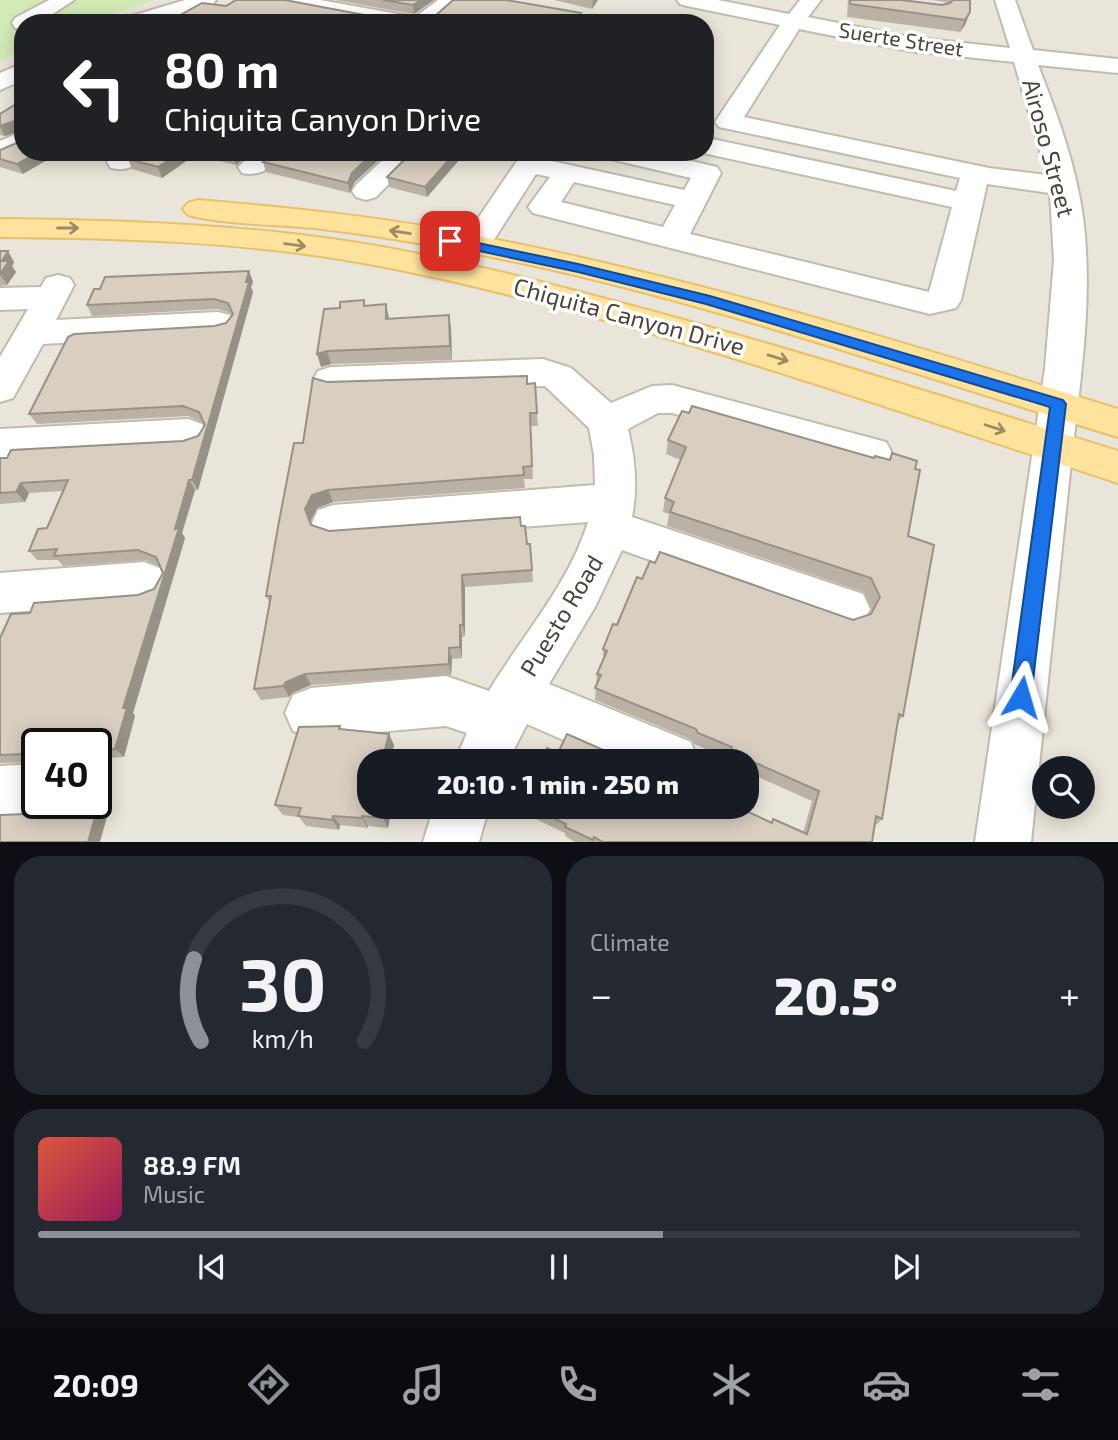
<!DOCTYPE html>
<meta charset="utf-8">
<style>
:root{--surface:#171b24;--page:#242831;--text:#f1f3f6;--muted:#9ea1a6;--line:#363941;--accent:#8c9099}
body{margin:0;font-family:"Exo 2",sans-serif;background:var(--page);color:var(--text);height:100vh;display:flex;flex-direction:column;font-size:26px;white-space:nowrap}
*{box-sizing:border-box;margin:0}
p{font-size:23px;color:var(--muted)}
.icon{flex:none;width:38px;height:38px;fill:none;stroke:currentColor;stroke-width:2;stroke-linecap:round;stroke-linejoin:round}
.map{position:relative;height:842px;overflow:hidden}
.side{display:flex;flex-direction:column;gap:14px;padding:14px;background:#0d0f14;flex:1}
.side>*{flex:none}
.banner{position:absolute;left:14px;top:14px;width:700px;height:147px;border-radius:28px;box-shadow:0 4px 18px #0003;background:#202124;color:#fff;overflow:hidden}
.fabs{position:absolute;left:1032px;top:756px;display:grid;gap:14px}
.fabs a{display:grid;place-items:center;width:63px;height:63px;border-radius:50%;background:var(--surface);box-shadow:0 4px 18px #0003;font-size:35px}
.speed{position:absolute;left:21px;top:728px;display:flex;gap:14px;font-size:35px;font-weight:700;text-align:center}
.speed>*{display:grid;place-content:center;width:91px;height:91px;border-radius:50%;background:var(--surface);box-shadow:0 4px 18px #0003;line-height:1}
.speed .limit{border:4px solid #111;border-radius:10px;background:#fff;color:#111}
.pin{position:absolute;display:grid;place-items:center;width:60px;height:60px;color:#fff;margin:-30px;border-radius:14px;box-shadow:0 4px 10px #0006}
.me{position:absolute;width:77px;margin:-38px;rotate:7deg;stroke-linejoin:round;filter:drop-shadow(0 0 5px #0008)}
.turn{display:flex;align-items:center;gap:24px;height:147px;padding:0 35px;font-size:32px}
.turn .icon{width:91px;height:91px;stroke-width:2.5}
.turn b{display:block;font-size:49px;line-height:60px}
.big{font-size:52px;font-weight:800;line-height:1.1}
.side .widget{flex:1;display:flex;flex-direction:column;justify-content:center;gap:10px;min-width:0;padding:0 24px;border-radius:28px;background:var(--page)}
.side .dial{align-items:center;gap:0}
.dial svg{height:182px;overflow:visible;fill:none;stroke:var(--line);stroke-width:7;stroke-linecap:round;text-anchor:middle}
.dial text{fill:var(--text);stroke:none}
.song{display:flex;align-items:center;gap:21px}
.cover{width:84px;height:84px;border-radius:10px;background:linear-gradient(135deg,hsl(10 70% 55%),hsl(330 70% 35%))}
.played{height:7px;border-radius:4px;background:linear-gradient(90deg,var(--accent) 60%,var(--line) 60%)}
.keys{display:flex;justify-content:space-around;direction:ltr}
.heat{display:flex;justify-content:space-between;align-items:center;font-size:38px;direction:ltr}
.side .tiles{flex:1;display:grid;gap:14px;grid-template-columns:1fr 1fr}
.widget:last-child{grid-column:span 2}
.trip{position:absolute;left:357px;top:749px;width:402px;height:70px;border-radius:28px;background:var(--surface);box-shadow:0 4px 18px #0003;font-weight:800;line-height:70px;text-align:center}
.tabs{display:flex;height:112px;justify-content:space-around;align-items:center;background:#090b0e;color:var(--muted)}
.tabs .icon{width:49px;height:49px}
.tabs .on{color:var(--accent)}
.tabs b{font-size:32px;color:var(--text)}
.map>svg:first-child{display:block}
.residential{fill:#eae5da;fill-rule:evenodd}
.green{fill:#d2eab5}
.lines{fill:none;stroke-linecap:round;stroke-linejoin:round}
.minor-casing{stroke:#c2bbae;stroke-width:4}
.major-casing{stroke:#e6c16a;stroke-width:4}
.minor{fill:#fff;fill-rule:evenodd}
.major{fill:#ffe39c;fill-rule:evenodd}
.wall{fill:#bab2a6}
.shaded-wall{fill:#979187}
.building{fill:#d8cfc1;stroke:#979187;stroke-width:2}
.oneway{stroke:#9c8c66}
.route{fill:#1a73e8;stroke:#114b97;stroke-width:2}
.labels{text-anchor:middle;stroke-width:7;stroke-linejoin:round;paint-order:stroke}
.far-street-label{font-size:21px;fill:#4b4439;stroke:#fff}
.street-label{font-size:24px;fill:#4b4439;stroke:#fff}
</style>
<div class="map">
<svg width="1118" height="842" viewBox="0 0 1118 842">
<rect width="100%" height="100%" fill="#f6f3ec"/>
<path class="residential" d="M155 0H1118V841L0 842V62L23 49V152H705V23H86ZM37 744H96V803H37ZM369 761H747V807H369ZM1045 768H1083V807H1045Z"/>
<polygon class="green" points="0,0 155,0 86,23 23,23 23,49 0,62"/>
<g class="lines">
<defs>
<g id="minor">
<polygon points="49,0 74,0 39,23 23,23 23,29 15,28 12,23 15,18"/>
<polygon points="185,0 216,0 213,4 156,23 122,23 125,18"/>
<polygon points="276,0 320,0 415,17 438,0 461,0 435,23 377,23 286,6 279,4"/>
<path d="M677 0H718L789 14 800 0H821L808 17 909 37 1010 48 995 0H1015L1033 50 1118 59V73L1038 65C1057 114 1076 165 1083 217 1094 301 1079 388 1070 472 1057 595 1044 718 1031 842H975L1045 368 1054 260 1050 193 987 184 961 300 956 308 930 314 533 213 528 207 550 177 536 174 486 252 475 254 464 252 460 245 519 158 529 156 684 190 691 178 606 158 603 152H653L717 167 721 173 690 234 929 292 952 207 703 153 705 152V141L712 139 956 191 960 178 719 127 715 122 780 25 687 6 680 4ZM799 29 909 51 1014 62 1047 175 989 168 744 117ZM574 182 675 205 663 227 561 202Z"/>
<polygon points="23,63 23,80 0,90 0,73"/>
<polygon points="23,131 23,150 0,160 0,141"/>
<path d="M117 152H148C139 165 127 172 111 168L107 162Z"/>
<path d="M254 152H284C274 167 260 177 242 173L238 167Z"/>
<polygon points="391,152 420,152 376,197 366,200 356,197 352,191 356,185"/>
<polygon points="58,275 70,278 74,285 56,320 218,312 230,315 235,323 230,331 218,334 43,344 13,398 0,402 0,357 28,309 0,310 0,288 41,287 46,278"/>
<path d="M543 359 571 368 611 403 652 386 672 385 886 442 892 453 886 464 872 468 672 413H658L628 429C635 458 638 487 632 517L863 594 870 609 863 624 847 630 622 550 595 607 549 684 691 742 698 761H611L527 724 508 761H455L467 733 446 726 311 738 293 731 285 713 293 695 311 688 446 676 489 691C522 636 569 584 588 522L333 541 318 536 312 523 318 510 333 505 595 485 594 455 589 428 545 386 331 393 318 389 313 380 318 371 331 367Z"/>
<polygon points="188,419 202,424 208,434 202,444 188,449 0,459 0,429"/>
<polygon points="144,562 160,568 167,582 160,596 144,602 0,613 0,573"/>
<polygon points="37,764 37,803 59,803 56,810 37,818 0,820 0,766"/>
<polygon points="434,807 489,807 479,842 423,842"/>
</g>
<g id="major">
<path d="M198 200C277 207 356 214 434 228 667 269 893 339 1118 409V437C929 379 742 313 549 269 472 252 393 237 314 228 273 224 228 225 188 215L183 209 188 203Z"/>
<path d="M0 219C114 220 227 224 339 240 434 254 528 278 621 303 788 347 953 400 1118 451V483C949 428 782 370 611 322 522 297 431 274 340 259 228 241 114 238 0 237Z"/>
</g>
</defs>
<use href="#minor" class="minor-casing"/>
<use href="#major" class="major-casing"/>
<use href="#minor" class="minor"/>
<use href="#major" class="major"/>
</g>
<g class="wall">
<polygon points="335,0 434,0 414,14"/>
<polygon points="554,0 598,0 592,9"/>
<polygon points="848,0 901,0 942,5 946,4 945,2 932,0 970,0 970,12 965,25 960,32 847,17"/>
<polygon points="23,100 23,174 0,167 0,150 19,142 22,134 20,131 5,136 0,135 0,114"/>
<polygon points="87,152 114,152 107,158"/>
<polygon points="137,152 251,152 236,165 195,155 162,178 132,169 128,159"/>
<polygon points="460,152 460,159 427,197 389,187 387,177"/>
<polygon points="263,162 354,183 350,193 266,172"/>
<polygon points="0,251 14,262 12,266 16,272 7,285 0,286"/>
<polygon points="249,271 253,282 251,287 253,292 198,490 195,490 182,533 185,538 133,713 135,716 124,757 97,759 96,763 96,744 37,744 37,765 32,762 0,763 0,638 30,613 138,595 154,589 163,573 159,566 145,560 63,566 58,560 37,560 29,551 47,528 63,491 29,493 25,502 0,504 0,458 183,441 198,436 205,425 204,423 188,416 37,424 29,414 214,326 226,323 233,314 218,309 92,316 87,305"/>
<polygon points="364,300 366,306 389,319 451,329 452,360 331,364 321,367 340,308"/>
<polygon points="327,382 527,384 537,413 538,426 530,426 533,479 524,479 525,488 333,502 317,508 310,522 311,525 329,531 521,526 527,544 532,570 533,582 465,587 465,636 462,637 462,658 452,659 451,675 311,685 292,693 289,697 261,700 254,689 269,602 266,596 303,443"/>
<polygon points="668,440 889,460 892,453 908,536 903,716 897,723 882,819 874,827 872,842 575,842 565,836 565,833 521,812 520,807 738,807 771,822 773,819 803,833 812,801 747,772 747,761 727,761 727,758 694,744 692,740 595,700 597,674 603,662 603,649 642,579 853,620 870,614 872,610 864,592 667,526 669,514 663,512 665,498 681,460 666,454"/>
<polygon points="340,726 341,729 394,745 392,754 392,807 388,828 368,826 368,828 340,825 339,830 306,826 299,817 283,815 275,805"/>
</g>
<g class="shaded-wall">
<polygon points="421,0 434,0 414,14 413,5"/>
<polygon points="593,0 598,0 592,9"/>
<polygon points="970,12 965,25 960,32 965,20"/>
<polygon points="581,13 581,22 580,23 571,23"/>
<polygon points="20,119 23,130 5,136 0,126"/>
<polygon points="38,152 61,152 23,174 17,164"/>
<polygon points="105,152 114,152 107,158"/>
<polygon points="181,152 194,152 195,155 162,178 158,167"/>
<polygon points="236,152 251,152 236,165 233,155"/>
<polygon points="374,152 387,152 354,183 350,193 348,183 352,173"/>
<polygon points="454,152 460,152 460,159 427,197 425,187"/>
<polygon points="8,251 14,262 12,266 16,272 7,285 0,274 2,261"/>
<polygon points="249,271 253,282 251,287 253,292 198,490 192,480"/>
<polygon points="386,304 389,318 389,333 386,319"/>
<polygon points="449,315 451,329 452,360 450,346"/>
<polygon points="327,351 331,364 321,367 317,354"/>
<polygon points="189,480 195,490 182,533 185,538 133,713 135,716 124,757 115,749 123,708 177,533 175,529"/>
<polygon points="21,483 29,493 25,502 16,492"/>
<polygon points="328,490 333,502 317,508 310,522 305,509 312,495"/>
<polygon points="462,575 465,587 465,636 463,625"/>
<polygon points="460,625 462,637 462,658 460,647"/>
<polygon points="449,648 452,659 451,675 449,664"/>
<polygon points="305,674 311,685 292,693 289,697 283,686 286,682"/>
<polygon points="389,734 394,745 390,761 384,753"/>
<polygon points="385,807 392,807 388,828 383,818"/>
<polygon points="97,810 107,817 100,842 88,842"/>
<polygon points="333,816 340,825 339,830 332,820"/>
<polygon points="362,816 368,826 368,828 362,818"/>
</g>
<g class="building">
<polygon points="236,0 285,0 375,17 434,17 453,0 506,0 581,13 571,23 166,23 202,3 226,6"/>
<polygon points="383,0 421,0 413,5"/>
<polygon points="850,0 901,0 942,5 950,3 953,0 970,0 970,12 965,20 850,4"/>
<polygon points="23,100 23,131 20,131 20,119 0,126 0,114"/>
<polygon points="23,134 23,152 38,152 17,164 0,159 0,150 19,142 20,135"/>
<polygon points="137,152 181,152 158,167 128,159"/>
<polygon points="220,152 236,152 233,155"/>
<polygon points="275,152 374,152 352,173 348,183 263,162"/>
<polygon points="412,152 456,152 425,187 387,177"/>
<polygon points="0,251 8,251 2,261 9,261 0,274"/>
<polygon points="249,271 246,282 249,282 192,480 189,480 175,529 179,528 123,708 127,708 115,749 96,750 96,744 37,744 37,759 29,760 26,754 0,755 0,638 11,614 30,613 34,603 138,595 154,589 163,573 156,557 138,550 54,556 57,549 29,551 38,529 47,528 68,480 21,483 16,492 0,493 0,458 7,458 11,450 183,441 198,436 205,425 199,412 183,406 29,414 68,337 74,334 214,326 226,323 233,314 228,303 214,299 87,305 94,289 100,289 105,277"/>
<polygon points="364,300 364,306 386,304 386,319 449,315 450,346 327,351 317,354 324,309 340,308 340,302"/>
<polygon points="527,376 527,384 535,383 537,413 530,413 532,466 523,467 524,475 328,490 312,495 305,509 311,525 329,531 520,517 521,526 525,526 527,544 530,544 532,570 462,575 463,625 460,625 460,647 449,648 449,664 305,674 286,682 283,686 254,689 271,596 266,596 278,527 294,443 303,443 313,378 327,382"/>
<polygon points="692,406 874,458 875,456 890,460 892,453 917,461 915,469 920,470 908,536 934,545 903,716 899,714 882,819 876,816 872,842 603,842 594,837 593,840 565,827 566,824 529,807 738,807 772,823 773,819 807,834 819,791 731,752 732,747 698,733 696,729 595,688 601,675 597,674 607,651 603,649 613,624 617,625 637,577 642,579 650,561 655,563 660,552 853,620 871,614 880,597 871,578 670,512 674,502 665,498 686,447 668,440 682,411 689,413"/>
<polygon points="340,726 339,729 389,734 384,753 395,755 393,761 369,761 369,807 385,807 383,818 362,816 362,818 333,816 332,820 298,816 301,808 275,805 299,727"/>
<polygon points="567,734 628,761 540,761 547,748 558,753"/>
<polygon points="70,808 69,811 97,810 88,842 0,842 0,815 26,814 35,810"/>
</g>
<defs><path id="oneway-shaft" d="M-6 0H5M1.5-3L5.5 0L1.5 3" fill="none" stroke-width="1.6" stroke-linecap="round" stroke-linejoin="round" transform="scale(1.75)"/></defs>
<g class="oneway">
<use href="#oneway-shaft" transform="translate(68 228)"/>
<use href="#oneway-shaft" transform="translate(400 232) rotate(-171)"/>
<use href="#oneway-shaft" transform="translate(295 245) rotate(7)"/>
<use href="#oneway-shaft" transform="translate(778 358) rotate(17)"/>
<use href="#oneway-shaft" transform="translate(995 428) rotate(18)"/>
</g>
<polygon class="route" points="450,237 578,264 710,296 1063,400 1066,404 1031,697 1028,704 1021,707 1013,704 1010,697 1050,407 706,304 578,272 446,244 446,238"/>
<g class="labels">
<g class="far-street-label">
<text transform="translate(901 40) rotate(9)" y="7">Suerte Street</text>
</g>
<g class="street-label">
<text transform="translate(1048 148) rotate(75)" y="8">Airoso Street</text>
<text transform="translate(629 317) rotate(15)" y="8">Chiquita Canyon Drive</text>
<text transform="translate(562 616) rotate(-59)" y="8">Puesto Road</text>
</g>
</g>
</svg>
<div class="fabs">
<a><svg class="icon" aria-label="search" viewBox="0 0 24 24"><circle cx="10" cy="10" r="6"/><path d="M15 15l6 6"/></svg></a>
</div>
<div class="speed"><div class="limit">40</div></div>
<div class="pin" style="left:450px;top:241px;background:#d93025"><svg class="icon" aria-label="arrive" viewBox="0 0 24 24"><path d="M6 21V4h12l-3 4 3 4H6"/></svg></div>
<svg class="me" style="left:1021px;top:697px" viewBox="-20 -20 40 40"><path d="M0-17L14 15 0 8-14 15z" fill="#1a73e8" stroke="#fff" stroke-width="4"/></svg>
<div class="trip">20:10 · 1 min · 250 m</div>
<div class="banner">
<div class="turn"><svg class="icon" aria-label="left" viewBox="0 0 24 24"><path d="M17 20v-9H6M10 6l-5 5 5 5"/></svg><div><b>80 m</b>Chiquita Canyon Drive</div></div>
</div>
</div>
<section class="side">
<div class="tiles">
<div class="widget dial"><svg viewBox="0 0 100 80">
<path d="M14 69A42 42 0 1 1 86 69"/>
<path d="M14 69A42 42 0 0 1 11 33" stroke="#8c9099"/>
<text x="50" y="56" font-size="32" font-weight="700">30</text>
<text x="50" y="72" font-size="11">km/h</text>
</svg></div>
<div class="widget"><p>Climate</p>
<div class="heat"><a>−</a><b class="big">20.5°</b><a>+</a></div>
</div>
<div class="widget">
<div class="song"><i class="cover"></i><div><b>88.9 FM</b><p>Music</p></div></div>
<div class="played"></div>
<div class="keys"><svg class="icon" aria-label="previous" viewBox="0 0 24 24"><path d="M18 5L8 12l10 7zM5 5v14"/></svg><svg class="icon" aria-label="pause" viewBox="0 0 24 24"><path d="M8 5v14M16 5v14"/></svg><svg class="icon" aria-label="next" viewBox="0 0 24 24"><path d="M6 5l10 7-10 7zM19 5v14"/></svg></div>
</div>
</div>
</section>
<nav class="tabs">
<b>20:09</b>
<svg class="icon on" aria-label="directions" viewBox="0 0 24 24"><path d="M12 3l9 9-9 9-9-9zM9 14v-3h6M13 9l2 2-2 2"/></svg>
<svg class="icon" aria-label="music" viewBox="0 0 24 24"><path d="M9 18V5l10-2v13"/><circle cx="6" cy="18" r="3"/><circle cx="16" cy="16" r="3"/></svg>
<svg class="icon" aria-label="phone" viewBox="0 0 24 24"><path d="M5 4h4l2 5-3 2q2 4 5 5l2-3 5 2v4C11 20 4 13 5 4z"/></svg>
<svg class="icon" aria-label="climate" viewBox="0 0 24 24"><path d="M12 3v18M4 7l16 10M4 17L20 7"/></svg>
<svg class="icon" aria-label="car" viewBox="0 0 24 24"><path d="M5 17H2v-5l4-1 3-4h7l3 4 3 1v5h-3M9 17h6M6 11h13"/><circle cx="7" cy="17" r="2"/><circle cx="17" cy="17" r="2"/></svg>
<svg class="icon" aria-label="filters" viewBox="0 0 24 24"><path d="M4 7h16M4 17h16"/><circle cx="9" cy="7" r="2"/><circle cx="15" cy="17" r="2"/></svg>
</nav>
